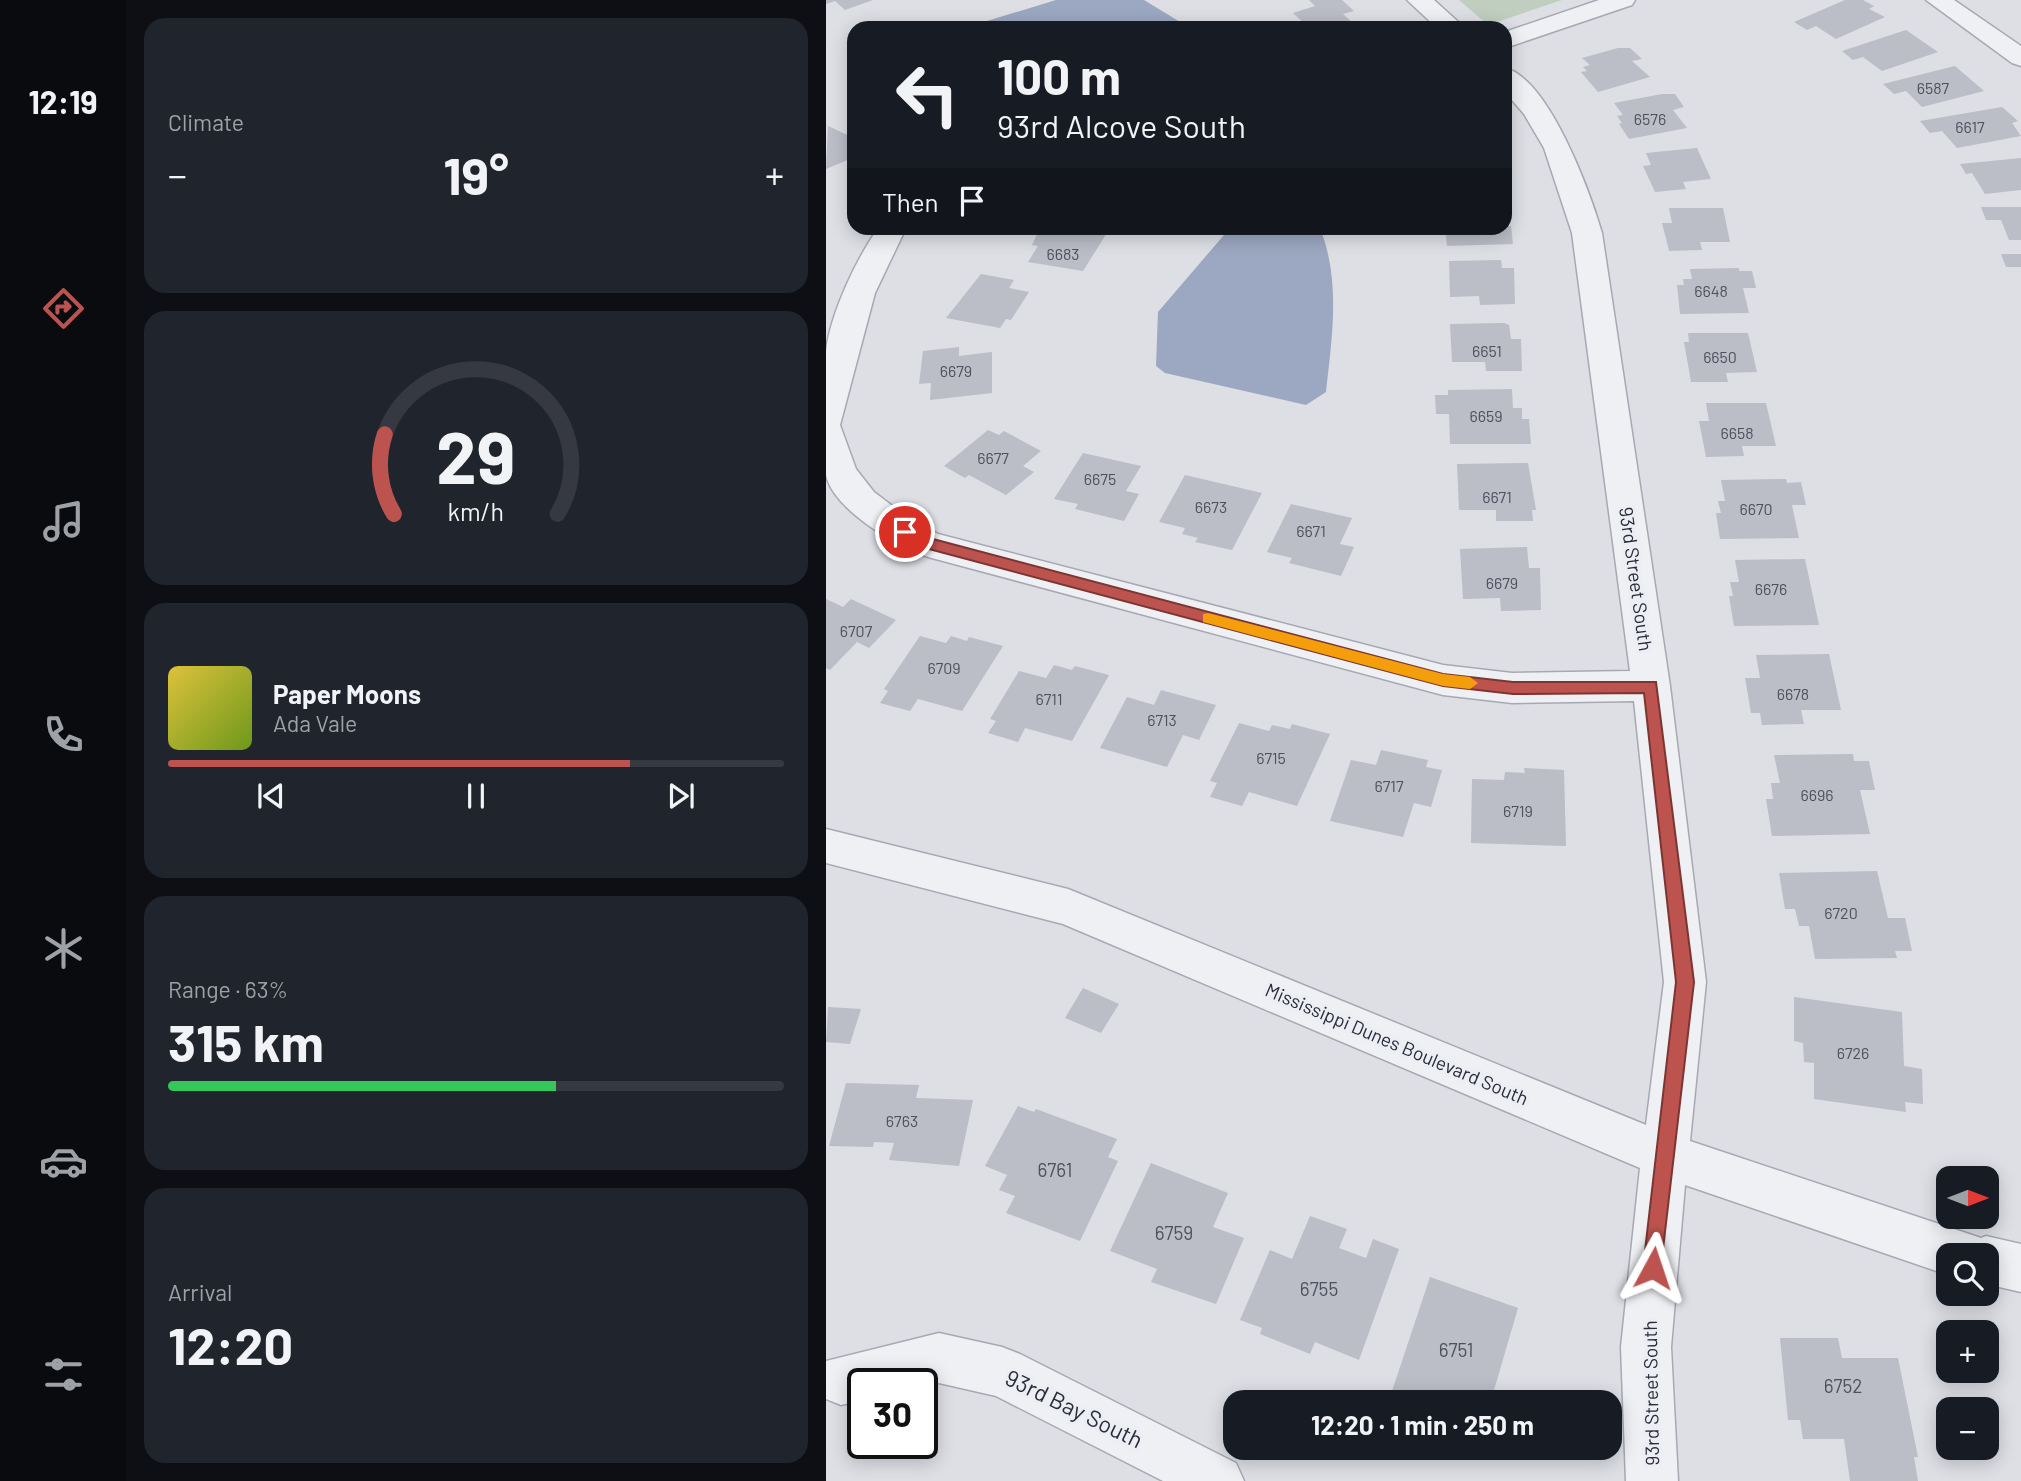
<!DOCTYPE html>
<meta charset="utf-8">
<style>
:root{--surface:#171b24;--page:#20242c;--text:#f1f3f6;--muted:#9ea1a6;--line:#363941;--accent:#bd534f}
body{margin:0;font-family:Barlow,sans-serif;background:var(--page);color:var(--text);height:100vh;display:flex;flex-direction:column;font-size:26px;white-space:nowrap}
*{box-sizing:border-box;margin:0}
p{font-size:23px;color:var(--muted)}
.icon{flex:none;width:38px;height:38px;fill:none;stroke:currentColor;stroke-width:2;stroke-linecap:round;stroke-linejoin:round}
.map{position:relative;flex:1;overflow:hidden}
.sheet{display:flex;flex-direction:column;gap:18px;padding:18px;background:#0d0f14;width:700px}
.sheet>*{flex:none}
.guide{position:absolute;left:21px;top:21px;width:665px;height:214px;border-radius:21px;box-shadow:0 4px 18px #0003;background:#171b24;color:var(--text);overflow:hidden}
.needle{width:46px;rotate:90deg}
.buttons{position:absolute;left:1110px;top:1166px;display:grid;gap:14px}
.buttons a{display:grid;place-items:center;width:63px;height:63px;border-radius:14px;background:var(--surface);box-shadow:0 4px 18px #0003;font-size:35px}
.speed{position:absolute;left:21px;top:1368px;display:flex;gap:14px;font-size:35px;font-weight:700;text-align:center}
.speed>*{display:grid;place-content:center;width:91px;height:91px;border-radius:50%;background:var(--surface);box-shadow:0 4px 18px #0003;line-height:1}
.speed .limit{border:4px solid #111;border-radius:10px;background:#fff;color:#111}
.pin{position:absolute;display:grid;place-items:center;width:60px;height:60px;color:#fff;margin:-30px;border:4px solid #fff;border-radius:50%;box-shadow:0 2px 7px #0007}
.me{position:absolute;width:77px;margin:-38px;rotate:5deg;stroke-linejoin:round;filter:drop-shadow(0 0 5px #0008)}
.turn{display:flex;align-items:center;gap:24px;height:147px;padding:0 35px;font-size:32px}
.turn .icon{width:91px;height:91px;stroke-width:2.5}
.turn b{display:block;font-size:49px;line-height:60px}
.then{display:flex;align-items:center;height:66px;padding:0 35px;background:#0003;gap:14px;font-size:26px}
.big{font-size:52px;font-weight:700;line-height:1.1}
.sheet .widget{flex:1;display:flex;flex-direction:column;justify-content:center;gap:10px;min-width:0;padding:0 24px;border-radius:21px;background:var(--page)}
.sheet .dial{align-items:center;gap:0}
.dial svg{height:182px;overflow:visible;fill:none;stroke:var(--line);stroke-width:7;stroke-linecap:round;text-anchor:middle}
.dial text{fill:var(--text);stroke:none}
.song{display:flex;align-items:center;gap:21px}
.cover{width:84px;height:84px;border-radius:10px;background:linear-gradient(135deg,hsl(50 70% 55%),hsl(80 70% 35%))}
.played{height:7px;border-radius:4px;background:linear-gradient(90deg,var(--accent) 75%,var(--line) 75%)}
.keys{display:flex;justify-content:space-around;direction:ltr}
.heat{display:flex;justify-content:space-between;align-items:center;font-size:38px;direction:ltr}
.charge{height:10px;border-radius:5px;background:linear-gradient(90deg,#34c759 63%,var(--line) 0)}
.trip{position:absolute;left:397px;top:1390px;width:399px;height:70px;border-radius:21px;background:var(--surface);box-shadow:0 4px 18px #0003;font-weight:700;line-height:70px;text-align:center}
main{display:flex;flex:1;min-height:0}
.tab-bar{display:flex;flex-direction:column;width:126px;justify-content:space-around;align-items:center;background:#090b0e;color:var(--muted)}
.tab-bar .icon{width:49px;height:49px}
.tab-bar .active{color:var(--accent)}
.tab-bar b{font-size:32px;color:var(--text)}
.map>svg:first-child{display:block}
.green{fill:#c0cebf}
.water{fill:#9ca7c1}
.building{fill:#bbbdc7}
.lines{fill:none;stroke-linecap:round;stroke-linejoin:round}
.minor-casing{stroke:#a7a9b2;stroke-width:3}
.minor{fill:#eff0f4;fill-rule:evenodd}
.route{fill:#bd534f;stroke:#7b3633;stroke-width:2}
.slow{fill:#f59e0b}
.labels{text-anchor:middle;stroke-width:7;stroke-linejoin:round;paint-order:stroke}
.number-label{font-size:16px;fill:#4d505d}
.street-label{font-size:19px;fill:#282b3a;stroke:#eceef3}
.near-number-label{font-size:19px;fill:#4d505d}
.near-street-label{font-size:23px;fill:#282b3a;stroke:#eceef3}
</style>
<main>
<nav class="tab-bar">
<b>12:19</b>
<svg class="icon active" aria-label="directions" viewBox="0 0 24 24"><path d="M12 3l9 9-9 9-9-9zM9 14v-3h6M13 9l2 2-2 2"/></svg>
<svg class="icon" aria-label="music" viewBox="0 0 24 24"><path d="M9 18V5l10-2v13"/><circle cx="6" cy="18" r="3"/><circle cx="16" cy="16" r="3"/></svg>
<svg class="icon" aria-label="phone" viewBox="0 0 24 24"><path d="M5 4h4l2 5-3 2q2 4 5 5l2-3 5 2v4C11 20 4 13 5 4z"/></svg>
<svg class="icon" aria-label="climate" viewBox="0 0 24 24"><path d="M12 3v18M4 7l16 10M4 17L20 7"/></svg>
<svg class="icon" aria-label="car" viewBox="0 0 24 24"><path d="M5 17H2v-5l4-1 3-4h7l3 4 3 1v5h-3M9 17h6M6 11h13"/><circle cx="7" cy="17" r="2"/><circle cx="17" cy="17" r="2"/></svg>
<svg class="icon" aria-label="filters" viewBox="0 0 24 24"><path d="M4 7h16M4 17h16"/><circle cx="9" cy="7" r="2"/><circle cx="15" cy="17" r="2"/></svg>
</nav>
<section class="sheet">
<div class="widget"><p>Climate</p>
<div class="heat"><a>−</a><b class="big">19°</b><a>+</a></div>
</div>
<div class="widget dial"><svg viewBox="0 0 100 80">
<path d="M14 69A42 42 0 1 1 86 69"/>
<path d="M14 69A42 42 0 0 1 10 34" stroke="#bd534f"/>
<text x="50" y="56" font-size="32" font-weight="700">29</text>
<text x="50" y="72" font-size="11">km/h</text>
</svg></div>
<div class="widget">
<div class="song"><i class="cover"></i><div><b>Paper Moons</b><p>Ada Vale</p></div></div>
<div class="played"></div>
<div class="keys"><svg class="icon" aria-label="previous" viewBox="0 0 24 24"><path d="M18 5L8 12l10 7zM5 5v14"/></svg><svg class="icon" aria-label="pause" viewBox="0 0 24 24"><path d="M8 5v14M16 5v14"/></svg><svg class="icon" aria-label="next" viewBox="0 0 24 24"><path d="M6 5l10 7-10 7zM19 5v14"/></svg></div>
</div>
<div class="widget"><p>Range · 63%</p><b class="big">315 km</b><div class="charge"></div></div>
<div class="widget"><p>Arrival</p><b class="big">12:20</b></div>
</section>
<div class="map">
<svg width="1195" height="1481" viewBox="0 0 1195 1481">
<rect width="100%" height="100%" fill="#dddfe5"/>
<polygon class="green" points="633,0 736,0 662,25"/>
<g class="water">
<polygon points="230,0 318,0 364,28 138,28"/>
<path d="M404 228H494C515 281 506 337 500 392L480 405 339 373 330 366 332 312Z"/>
</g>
<g class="building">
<polygon points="0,0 47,0 19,10 9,1 0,4"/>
<polygon points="483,0 516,0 528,11 517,14 527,23 510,28 483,28 467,13 489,6"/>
<polygon points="1019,0 1037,0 1048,6 1043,9 1059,17 1010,39 990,26 981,30 968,22"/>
<polygon points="1080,30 1112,52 1056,71 1037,57 1027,60 1016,51"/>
<polygon points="792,48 804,48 816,59 806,61 824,77 772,92 755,72 761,71 757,67 764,65 756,58"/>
<polygon points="1129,66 1158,91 1096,107 1080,91 1068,94 1057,84"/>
<polygon points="836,94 849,94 858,107 847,110 861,128 803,139 793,124 796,123 791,116 797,115 788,103"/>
<polygon points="1176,107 1192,121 1186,123 1195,136 1131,148 1116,131 1104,133 1094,121"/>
<polygon points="2,126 28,138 28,161 24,159 0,169"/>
<polygon points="871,148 885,179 857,182 860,189 829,192 817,166 825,165 820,153"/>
<polygon points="1195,158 1195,190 1159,194 1146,173 1140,174 1134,164"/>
<polygon points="1155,207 1195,207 1195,240 1183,240 1175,220 1160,220"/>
<polygon points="843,208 897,208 904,242 874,242 876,250 843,251 836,223 846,223"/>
<polygon points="679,226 685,226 687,244 621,246 619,228"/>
<polygon points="214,228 284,228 257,271 202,262 212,246 206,245"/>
<polygon points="1175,254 1195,254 1195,267 1180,267"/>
<polygon points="675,260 676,268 688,268 689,304 654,305 653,296 624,297 623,261"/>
<polygon points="913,268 913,271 926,271 930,288 917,288 923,313 854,314 851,285 858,285 857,279 866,279 864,269"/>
<polygon points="155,274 188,280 183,288 203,292 185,320 180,319 174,328 120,318"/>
<polygon points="678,323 683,325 685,339 695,339 696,371 660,371 659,362 626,362 624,324"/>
<polygon points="862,333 922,333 931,372 900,373 902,382 865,382 858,342 863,342"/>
<polygon points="133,347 133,356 166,352 166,393 104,400 105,383 93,384 97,351"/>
<polygon points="686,389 687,408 696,408 696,419 703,419 705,444 624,444 623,414 610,414 609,395 622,395 622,390"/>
<polygon points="880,403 940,403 950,446 916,446 918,456 880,457 873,421 883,421"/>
<polygon points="162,430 173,435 178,431 215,451 197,466 208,472 180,495 143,475 139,478 118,466"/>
<polygon points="257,453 315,466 300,491 313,494 298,521 249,509 252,504 228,499"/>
<polygon points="702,463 710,510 706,510 707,521 670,521 670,510 633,510 631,464"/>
<polygon points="359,475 436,493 406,550 369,542 372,538 356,534 359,528 333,522"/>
<polygon points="960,479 961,483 975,482 980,505 966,505 973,538 894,539 890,513 895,513 892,501 899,501 895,480"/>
<polygon points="465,504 526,518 514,544 528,547 515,576 463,563 466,558 441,552"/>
<polygon points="701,547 703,568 714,568 715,610 675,611 674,598 637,599 634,549"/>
<polygon points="979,559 993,625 908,626 903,596 907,596 904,582 913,582 909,560"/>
<polygon points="0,599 17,607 25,599 70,620 43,648 31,642 4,670 0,668"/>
<polygon points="94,636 120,643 125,636 141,641 143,637 177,646 136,711 92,699 84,711 54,703 62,691 58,689"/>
<polygon points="1003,654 1015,710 975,710 978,724 936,725 934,713 925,713 919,678 934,678 930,655"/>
<polygon points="228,665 246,670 249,666 283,675 246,741 199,728 192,742 162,733 170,721 164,719 193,671 220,678"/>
<polygon points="335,690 390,705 373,740 357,735 341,767 274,748 301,697 328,705"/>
<polygon points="413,723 443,731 446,725 464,729 466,724 504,734 471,806 423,792 416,806 384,797 391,783 384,781"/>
<polygon points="555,750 602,760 600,767 616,770 605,807 588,803 577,837 504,821 525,760 550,765"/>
<polygon points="1027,754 1028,761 1043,761 1049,790 1034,790 1044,834 946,836 940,799 947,799 945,783 954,783 948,755"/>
<polygon points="698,768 738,770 740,846 645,843 646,779 678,780 679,772 699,773"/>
<polygon points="1051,871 1062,918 1079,918 1086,951 1069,951 1071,958 989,959 983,926 973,926 969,909 959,909 953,873"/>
<polygon points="257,988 293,1004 275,1033 239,1018"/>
<polygon points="968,997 1076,1012 1078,1066 1096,1069 1097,1104 1079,1102 1080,1112 988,1099 988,1063 978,1062 977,1043 968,1041"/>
<polygon points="2,1007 35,1009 24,1044 0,1042"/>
<polygon points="20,1083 93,1085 90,1098 147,1100 133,1166 63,1160 68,1143 48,1142 47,1147 3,1146"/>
<polygon points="192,1106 208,1112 210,1109 291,1139 282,1157 292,1161 254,1241 180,1213 189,1196 173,1190 181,1175 159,1166"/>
<polygon points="325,1163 402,1193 387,1227 418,1238 390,1304 325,1282 331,1269 284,1251"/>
<polygon points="484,1216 521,1229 513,1248 540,1258 547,1239 573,1249 533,1360 489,1342 484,1354 434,1334 436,1328 414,1320 444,1250 466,1259"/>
<polygon points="604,1277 692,1308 666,1397 656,1393 654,1402 581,1402 565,1394"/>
<polygon points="954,1338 1012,1338 1016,1358 1072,1358 1092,1457 1088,1457 1092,1481 1024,1481 1018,1439 977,1439 974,1420 962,1420"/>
</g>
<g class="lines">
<defs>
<g id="minor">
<polygon points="581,0 608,0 639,28 611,28"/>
<polygon points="773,0 809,0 806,5 679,48 679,32"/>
<polygon points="1100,0 1128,0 1195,46 1195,66 1186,63"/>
<path d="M679 68C723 79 764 192 776 233L844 686 880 982 864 1141 1155 1238 1160 1236 1195 1244V1292L1160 1284V1255H1122V1275L859 1185 845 1347 852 1481H800L795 1347 814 1168 237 924 0 863V829L242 889 820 1125 838 982 808 701 686 703 617 695 102 557C71 547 7 509 0 475 0 460 0 441 0 426 0 402 0 375 0 351 5 312 30 260 52 228H80L49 293 14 425 30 469 48 492 77 514 112 534 617 665 686 673 804 671 746 233 718 148 698 114 679 92Z"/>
<polygon points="113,1333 176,1347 194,1354 410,1463 418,1481 337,1481 170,1396 113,1383 96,1387 96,1384 37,1384 37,1400 15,1405 0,1399 0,1361"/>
</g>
</defs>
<use href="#minor" class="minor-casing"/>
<use href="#minor" class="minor"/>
</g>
<polygon class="route" points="79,527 107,539 617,674 687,682 830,682 868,982 834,1275 827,1278 820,1275 817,1268 850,982 818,693 687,694 617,686 103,549 74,536 72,532"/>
<polygon class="slow" points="382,613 617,674 644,677 652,683 644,689 617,686 377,622 377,614"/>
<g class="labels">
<g class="number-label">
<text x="1107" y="94">6587</text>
<text x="824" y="125">6576</text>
<text x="1144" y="133">6617</text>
<text x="237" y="260">6683</text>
<text x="885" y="297">6648</text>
<text x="661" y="357">6651</text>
<text x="894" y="363">6650</text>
<text x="130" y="377">6679</text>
<text x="660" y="422">6659</text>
<text x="911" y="439">6658</text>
<text x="167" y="464">6677</text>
<text x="274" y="485">6675</text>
<text x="671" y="503">6671</text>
<text x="385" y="513">6673</text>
<text x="930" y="515">6670</text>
<text x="485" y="537">6671</text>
<text x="676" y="589">6679</text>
<text x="945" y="595">6676</text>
<text x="30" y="637">6707</text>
<text x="118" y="674">6709</text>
<text x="967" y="700">6678</text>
<text x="223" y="705">6711</text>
<text x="336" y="726">6713</text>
<text x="445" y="764">6715</text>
<text x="563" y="792">6717</text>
<text x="991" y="801">6696</text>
<text x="692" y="817">6719</text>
<text x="1015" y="919">6720</text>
<text x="1027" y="1059">6726</text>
<text x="76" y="1127">6763</text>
</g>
<g class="street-label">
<text transform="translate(810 579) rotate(82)" y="7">93rd Street South</text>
<text transform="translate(571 1044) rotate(23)" y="7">Mississippi Dunes Boulevard South</text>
<text transform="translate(825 1393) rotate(-91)" y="7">93rd Street South</text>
</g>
<g class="near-number-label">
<text x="229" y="1177">6761</text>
<text x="348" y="1240">6759</text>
<text x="493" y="1296">6755</text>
<text x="630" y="1357">6751</text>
<text x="1017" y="1393">6752</text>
</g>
<g class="near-street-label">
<text transform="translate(248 1409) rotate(26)" y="8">93rd Bay South</text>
</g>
</g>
</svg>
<div class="buttons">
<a><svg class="needle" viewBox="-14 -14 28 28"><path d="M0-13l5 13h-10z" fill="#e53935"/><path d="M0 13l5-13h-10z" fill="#9ea1a6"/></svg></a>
<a><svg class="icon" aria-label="search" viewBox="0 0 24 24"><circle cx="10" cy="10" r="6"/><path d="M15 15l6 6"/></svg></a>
<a>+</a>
<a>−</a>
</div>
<div class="speed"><div class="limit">30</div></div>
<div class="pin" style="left:79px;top:532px;background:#d93025"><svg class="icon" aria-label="arrive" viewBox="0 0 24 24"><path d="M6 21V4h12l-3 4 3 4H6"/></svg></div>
<svg class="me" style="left:827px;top:1268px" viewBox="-20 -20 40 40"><path d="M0-17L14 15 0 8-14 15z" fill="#bd534f" stroke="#fff" stroke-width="4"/></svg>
<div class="trip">12:20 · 1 min · 250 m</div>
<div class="guide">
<div class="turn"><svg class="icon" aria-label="left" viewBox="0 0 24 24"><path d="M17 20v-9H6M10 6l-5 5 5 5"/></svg><div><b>100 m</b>93rd Alcove South</div></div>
<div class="then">Then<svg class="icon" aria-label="arrive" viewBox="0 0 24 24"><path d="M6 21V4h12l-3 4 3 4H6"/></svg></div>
</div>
</div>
</main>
